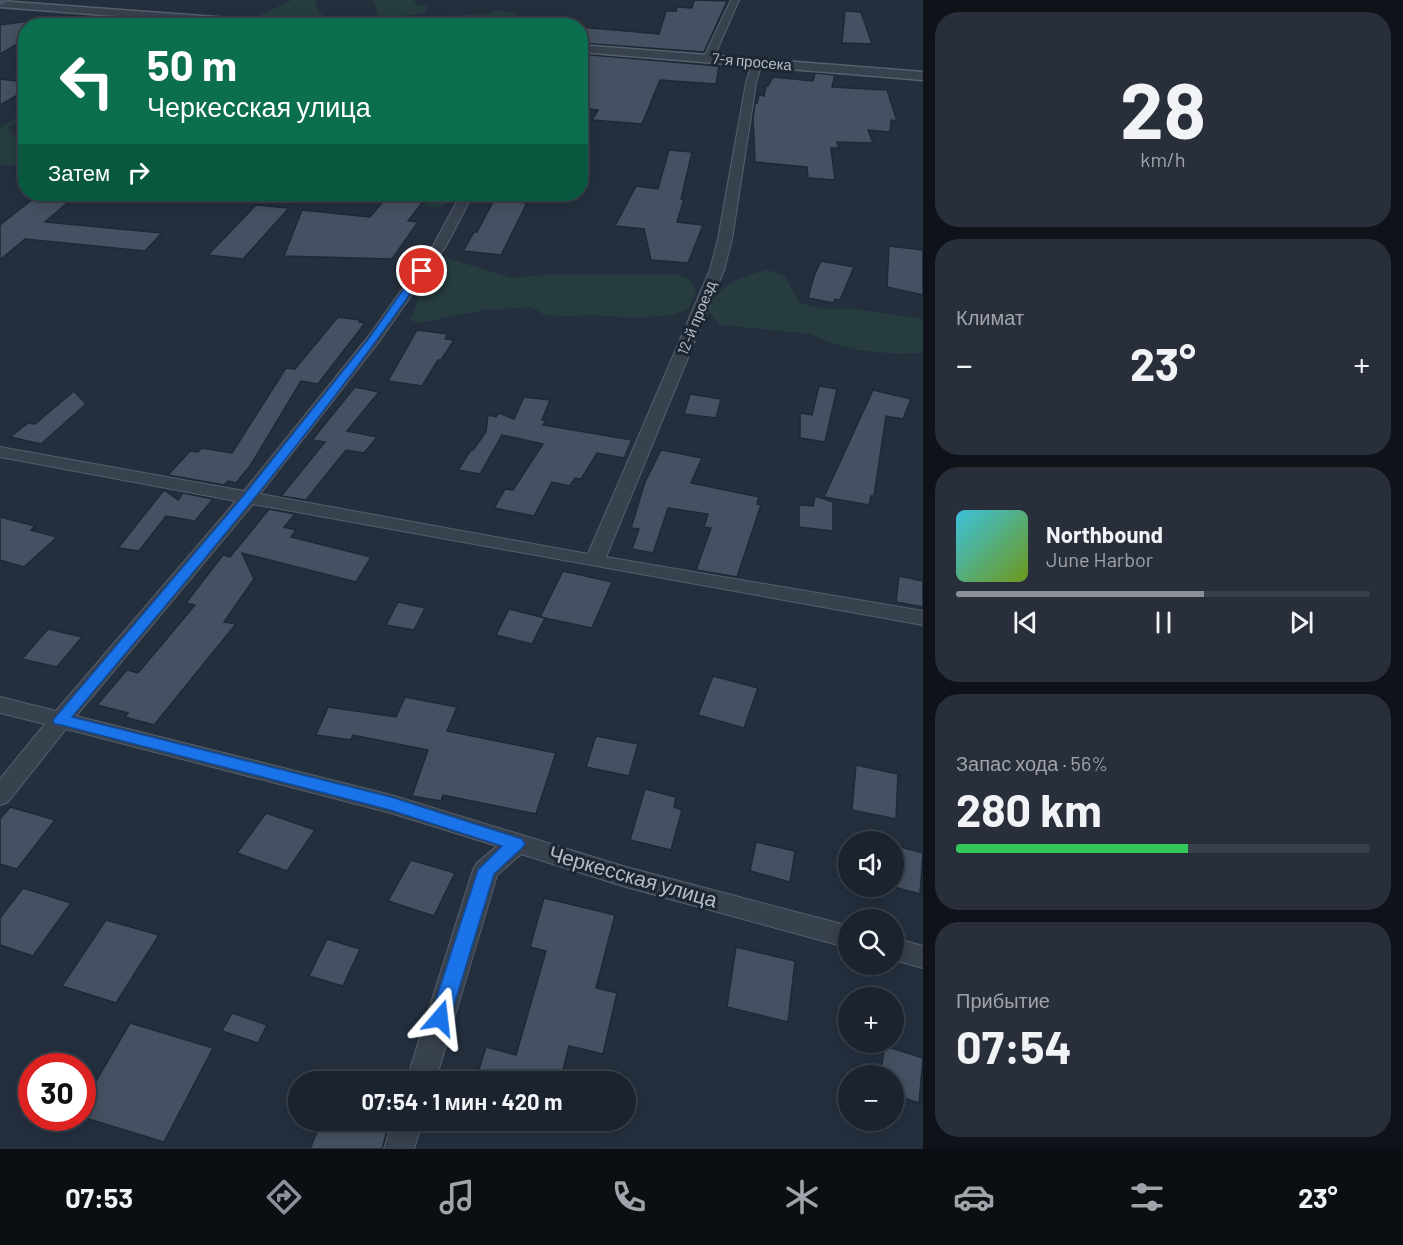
<!DOCTYPE html>
<html lang="ru">
<meta charset="utf-8">
<style>
:root{--surface:#1b232e;--page:#282f3a;--text:#f1f3f6;--muted:#a0a4aa;--line:#39404a;--accent:#8c9099}
body{margin:0;font-family:Barlow,sans-serif;background:var(--page);color:var(--text);height:100vh;display:flex;flex-direction:column;font-size:22px;white-space:nowrap}
*{box-sizing:border-box;margin:0}
p{font-size:20px;color:var(--muted)}
.icon{flex:none;width:33px;height:33px;fill:none;stroke:currentColor;stroke-width:2;stroke-linecap:round;stroke-linejoin:round}
.map{position:relative;flex:1;overflow:hidden}
.drawer{display:flex;flex-direction:column;gap:12px;padding:12px;background:#0f1319;width:480px}
.drawer>*{flex:none}
.guide{position:absolute;left:18px;top:18px;width:570px;height:183px;border-radius:24px;box-shadow:0 3px 15px #0003,0 0 0 2px var(--line);background:#0b6e4f;color:#fff;overflow:hidden}
.buttons{position:absolute;left:838px;top:831px;display:grid;gap:12px}
.buttons a{display:grid;place-items:center;width:66px;height:66px;border-radius:50%;background:var(--surface);box-shadow:0 3px 15px #0003,0 0 0 2px var(--line);font-size:30px}
.speed{position:absolute;left:18px;top:1053px;display:flex;gap:12px;font-size:30px;font-weight:700;text-align:center}
.speed>*{display:grid;place-content:center;width:78px;height:78px;border-radius:50%;background:var(--surface);box-shadow:0 3px 15px #0003,0 0 0 2px var(--line);line-height:1}
.speed .limit{border:9px solid #d22;background:#fff;color:#111}
.pin{position:absolute;display:grid;place-items:center;width:51px;height:51px;color:#fff;margin:-26px;border:3px solid #fff;border-radius:50%;box-shadow:0 2px 6px #0007}
.me{position:absolute;width:66px;margin:-33px;rotate:17deg;stroke-linejoin:round;filter:drop-shadow(0 0 4px #0008)}
.turn{display:flex;align-items:center;gap:21px;height:126px;padding:0 30px;font-size:27px}
.turn .icon{width:78px;height:78px;stroke-width:2.5}
.turn b{display:block;font-size:42px;line-height:51px}
.then{display:flex;align-items:center;height:57px;padding:0 30px;background:#0003;gap:12px;font-size:22px}
.big{font-size:45px;font-weight:700;line-height:1.1}
.drawer .tile{flex:1;display:flex;flex-direction:column;justify-content:center;gap:9px;min-width:0;padding:0 21px;border-radius:24px;background:var(--page)}
.drawer .dial{align-items:center;gap:0}
.dial b{font-size:78px;line-height:1}
.song{display:flex;align-items:center;gap:18px}
.cover{width:72px;height:72px;border-radius:9px;background:linear-gradient(135deg,hsl(190 70% 55%),hsl(80 70% 35%))}
.played{height:6px;border-radius:3px;background:linear-gradient(90deg,var(--accent) 60%,var(--line) 60%)}
.keys{display:flex;justify-content:space-around;direction:ltr}
.heat{display:flex;justify-content:space-between;align-items:center;font-size:33px;direction:ltr}
.charge{height:9px;border-radius:4px;background:linear-gradient(90deg,#34c759 56%,var(--line) 0)}
.trip{position:absolute;left:288px;top:1071px;width:348px;height:60px;border-radius:30px;background:var(--surface);box-shadow:0 3px 15px #0003,0 0 0 2px var(--line);font-weight:700;line-height:60px;text-align:center}
.tabs{display:flex;height:96px;justify-content:space-around;align-items:center;background:#0b0e12;color:var(--muted)}
.tabs .icon{width:42px;height:42px}
.tabs .current{color:var(--accent)}
.tabs b{font-size:27px;color:var(--text)}
main{display:flex;flex:1;min-height:0}
.map>svg:first-child{display:block}
.green{fill:#263c3f}
.building{fill:#455162;stroke:#1f2835;stroke-width:1.5}
.lines{fill:none;stroke-linecap:round;stroke-linejoin:round}
.minor-casing{stroke:#565f6c;stroke-width:2}
.tertiary-casing{stroke:#565f6c;stroke-width:3}
.secondary-casing{stroke:#565f6c;stroke-width:3}
.minor{fill:#38414e;fill-rule:evenodd}
.tertiary{fill:#38414e;fill-rule:evenodd}
.secondary{fill:#465061;fill-rule:evenodd}
.route{fill:#1a73e8;stroke:#114b97;stroke-width:1.5}
.labels{text-anchor:middle;stroke-width:6;stroke-linejoin:round;paint-order:stroke}
.far-street-label{font-size:15px;fill:#b4bcc9;stroke:#1d2633}
.near-street-label{font-size:21px;fill:#b4bcc9;stroke:#1d2633}
</style>
<main>
<div class="map">
<svg width="923" height="1149" viewBox="0 0 923 1149">
<rect width="100%" height="100%" fill="#242f3e"/>
<g class="green">
<polygon points="292,0 317,0 315,2 319,13 342,23 280,20 258,16"/>
<polygon points="368,0 414,0 416,4 429,7 424,13 379,20 374,1"/>
<path d="M495 11 512 12 520 16C508 34 462 23 442 21L443 16 487 14Z"/>
<polygon points="25,115 8,129 25,146 25,167 0,165 0,128 17,117"/>
<polygon points="376,194 386,194 382,200 425,205 433,194 451,194 441,208 370,201"/>
<path d="M444 257 512 278 544 275 676 274 687 278 696 291 689 309 672 315 637 318 590 315 557 317 543 314 532 307 484 310 420 323 409 320C417 310 416 299 422 289 430 278 437 268 444 257Z"/>
<path d="M767 270 784 275 800 303 825 309H854L923 319V353L898 354 857 350 827 342 812 334 720 325 707 310C717 285 742 276 767 270Z"/>
</g>
<g class="building">
<polygon points="694,0 727,1 704,52 580,43 580,27 659,34 666,11 676,11 677,7 692,8"/>
<polygon points="845,11 861,12 872,44 842,43"/>
<polygon points="64,16 49,26 26,26 26,39 0,54 0,25"/>
<polygon points="580,54 719,66 716,84 660,80 642,124 592,120 598,110 580,108"/>
<polygon points="815,73 835,75 832,87 887,90 897,121 891,120 890,132 868,130 873,143 837,142 839,148 831,148 835,180 808,178 807,167 755,162 753,118 755,103 757,103 759,95 764,96 766,86 768,86 773,77 813,81"/>
<polygon points="0,79 26,82 26,90 0,105"/>
<polygon points="669,150 692,152 681,199 684,199 677,222 703,225 688,263 651,260 644,229 615,226 636,186 658,189"/>
<polygon points="39,194 78,194 45,222 162,233 145,251 25,239 0,260 0,225"/>
<polygon points="389,194 429,194 408,221 418,222 392,259 284,256 302,210 370,217"/>
<polygon points="494,200 527,203 501,255 463,251 474,232 477,232"/>
<polygon points="256,205 289,208 243,259 208,255"/>
<polygon points="889,246 923,250 923,295 887,287"/>
<polygon points="821,261 854,267 840,300 835,299 833,303 808,298 814,276"/>
<polygon points="338,317 360,320 359,322 365,323 318,384 301,381 250,466 236,483 228,481 224,485 168,475 190,451 198,452 202,448 232,453 286,368 295,369"/>
<polygon points="417,330 448,334 445,339 454,340 441,360 438,360 422,386 388,381"/>
<polygon points="819,386 837,389 825,442 800,438 800,413 812,415"/>
<polygon points="355,387 379,392 347,431 377,437 364,453 346,450 306,500 281,496 325,442 312,440"/>
<polygon points="873,390 911,399 903,419 886,416 874,496 871,496 869,505 824,497"/>
<polygon points="74,391 86,404 41,444 10,437 28,423 35,424"/>
<polygon points="690,394 721,399 716,418 684,414"/>
<polygon points="524,397 550,400 542,420 546,421 543,425 632,440 624,458 597,453 581,479 575,478 570,486 552,482 534,516 494,508 505,489 513,490 543,444 502,435 480,474 458,470 471,450 473,450 486,432 488,415 496,417 499,413 514,419"/>
<polygon points="661,450 702,458 691,483 759,497 757,504 761,505 737,577 696,570 711,528 704,527 708,514 668,508 653,553 632,549 639,529 631,528 645,482"/>
<polygon points="164,490 178,500 183,493 213,499 195,521 166,516 139,551 118,548"/>
<polygon points="815,496 833,502 833,531 799,527 799,505 813,506"/>
<polygon points="269,509 295,514 284,527 296,530 291,537 371,557 356,582 242,553 254,579 224,622 236,624 154,725 125,717 128,713 97,705 127,670 138,673 195,605 186,603 223,555 230,557"/>
<polygon points="0,517 35,526 31,530 57,537 24,567 0,560"/>
<polygon points="563,571 612,582 592,628 540,617"/>
<polygon points="899,576 923,581 923,607 896,602"/>
<polygon points="398,602 425,608 414,630 386,625"/>
<polygon points="509,609 545,618 532,644 496,635"/>
<polygon points="48,629 82,637 57,667 22,659"/>
<polygon points="713,676 758,688 744,728 698,715"/>
<polygon points="405,697 457,707 447,731 556,753 536,814 443,795 441,801 412,796 428,750 353,735 351,740 316,735 328,707 396,717"/>
<polygon points="596,736 638,744 629,776 586,767"/>
<polygon points="856,765 898,774 896,819 852,810"/>
<polygon points="645,789 676,797 674,807 682,810 671,850 630,840"/>
<polygon points="10,807 55,820 17,869 0,864 0,819"/>
<polygon points="266,813 315,830 287,871 237,853"/>
<polygon points="756,842 795,851 790,882 750,871"/>
<polygon points="894,845 923,853 920,894 894,887"/>
<polygon points="411,860 455,873 434,916 388,901"/>
<polygon points="23,888 71,903 33,956 0,945 0,918"/>
<polygon points="544,898 615,915 596,988 617,993 603,1054 569,1046 560,1082 475,1082 486,1047 516,1055 546,951 530,947"/>
<polygon points="106,920 159,935 116,1003 62,986"/>
<polygon points="327,939 360,949 343,986 309,976"/>
<polygon points="736,947 795,961 788,1022 727,1007"/>
<polygon points="232,1013 267,1025 258,1043 222,1031"/>
<polygon points="130,1023 213,1048 164,1142 82,1117 82,1105"/>
<polygon points="885,1046 923,1058 919,1103 894,1095 894,1076 880,1076"/>
<polygon points="322,1120 390,1120 382,1149 310,1149"/>
</g>
<g class="lines">
<defs>
<g id="minor">
<polygon points="731,0 739,0 713,59 705,61 703,59"/>
<polygon points="757,60 762,63 756,83 732,239 724,270 606,557 923,611 923,625 253,504 76,716 391,795 626,867 849,926 849,948 626,887 521,854 497,875 435,1082 406,1082 473,870 477,863 497,846 391,813 66,729 8,802 0,805 0,779 45,724 0,713 0,697 56,711 236,501 0,457 0,447 244,491 368,337 433,246 461,194 473,194 446,246 378,343 260,494 588,554 710,270 718,239 746,83 752,63"/>
<polygon points="894,938 923,946 923,968 894,960"/>
<polygon points="393,1120 423,1120 414,1149 384,1149"/>
</g>
<g id="tertiary">
<polygon points="0,1 297,23 302,26 245,26 0,7"/>
<polygon points="580,45 923,72 923,80 580,52"/>
</g>
<polygon id="secondary" points="0,0 10,0 0,6"/>
</defs>
<use href="#minor" class="minor-casing"/>
<use href="#tertiary" class="tertiary-casing"/>
<use href="#secondary" class="secondary-casing"/>
<use href="#minor" class="minor"/>
<use href="#tertiary" class="tertiary"/>
<use href="#secondary" class="secondary"/>
</g>
<path class="route" d="M418 269 426 271C318 427 194 572 72 717L391 797 522 839 525 844 522 848 494 874 450 1018 447 1024 440 1027 433 1024 430 1018 478 870 502 846 390 810 61 725 55 724 53 720 244 495 370 337Z"/>
<g class="labels">
<g class="far-street-label">
<text transform="translate(752 62) rotate(5)" y="5">7-я просека</text>
<text transform="translate(697 318) rotate(-68)" y="5">12-й проезд</text>
</g>
<g class="near-street-label">
<text transform="translate(633 877) rotate(16)" y="7">Черкесская улица</text>
</g>
</g>
</svg>
<div class="buttons">
<a><svg class="icon" aria-label="sound" viewBox="0 0 24 24"><path d="M4 9h4l5-4v14l-5-4H4zM17 9q2 3 0 6"/></svg></a>
<a><svg class="icon" aria-label="search" viewBox="0 0 24 24"><circle cx="10" cy="10" r="6"/><path d="M15 15l6 6"/></svg></a>
<a>+</a>
<a>−</a>
</div>
<div class="speed"><div class="limit">30</div></div>
<div class="pin" style="left:422px;top:271px;background:#d93025"><svg class="icon" aria-label="arrive" viewBox="0 0 24 24"><path d="M6 21V4h12l-3 4 3 4H6"/></svg></div>
<svg class="me" style="left:440px;top:1018px" viewBox="-20 -20 40 40"><path d="M0-17L14 15 0 8-14 15z" fill="#1a73e8" stroke="#fff" stroke-width="4"/></svg>
<div class="trip">07:54 · 1 мин · 420 m</div>
<div class="guide">
<div class="turn"><svg class="icon" aria-label="left" viewBox="0 0 24 24"><path d="M17 20v-9H6M10 6l-5 5 5 5"/></svg><div><b>50 m</b>Черкесская улица</div></div>
<div class="then">Затем<svg class="icon" aria-label="right" viewBox="0 0 24 24"><path d="M7 20v-9h11M14 6l5 5-5 5"/></svg></div>
</div>
</div>
<section class="drawer">
<div class="tile dial"><b>28</b><p>km/h</p></div>
<div class="tile"><p>Климат</p>
<div class="heat"><a>−</a><b class="big">23°</b><a>+</a></div>
</div>
<div class="tile">
<div class="song"><i class="cover"></i><div><b>Northbound</b><p>June Harbor</p></div></div>
<div class="played"></div>
<div class="keys"><svg class="icon" aria-label="previous" viewBox="0 0 24 24"><path d="M18 5L8 12l10 7zM5 5v14"/></svg><svg class="icon" aria-label="pause" viewBox="0 0 24 24"><path d="M8 5v14M16 5v14"/></svg><svg class="icon" aria-label="next" viewBox="0 0 24 24"><path d="M6 5l10 7-10 7zM19 5v14"/></svg></div>
</div>
<div class="tile"><p>Запас хода · 56%</p><b class="big">280 km</b><div class="charge"></div></div>
<div class="tile"><p>Прибытие</p><b class="big">07:54</b></div>
</section>
</main>
<nav class="tabs">
<b>07:53</b>
<svg class="icon current" aria-label="directions" viewBox="0 0 24 24"><path d="M12 3l9 9-9 9-9-9zM9 14v-3h6M13 9l2 2-2 2"/></svg>
<svg class="icon" aria-label="music" viewBox="0 0 24 24"><path d="M9 18V5l10-2v13"/><circle cx="6" cy="18" r="3"/><circle cx="16" cy="16" r="3"/></svg>
<svg class="icon" aria-label="phone" viewBox="0 0 24 24"><path d="M5 4h4l2 5-3 2q2 4 5 5l2-3 5 2v4C11 20 4 13 5 4z"/></svg>
<svg class="icon" aria-label="climate" viewBox="0 0 24 24"><path d="M12 3v18M4 7l16 10M4 17L20 7"/></svg>
<svg class="icon" aria-label="car" viewBox="0 0 24 24"><path d="M5 17H2v-5l4-1 3-4h7l3 4 3 1v5h-3M9 17h6M6 11h13"/><circle cx="7" cy="17" r="2"/><circle cx="17" cy="17" r="2"/></svg>
<svg class="icon" aria-label="filters" viewBox="0 0 24 24"><path d="M4 7h16M4 17h16"/><circle cx="9" cy="7" r="2"/><circle cx="15" cy="17" r="2"/></svg>
<b>23°</b>
</nav>
